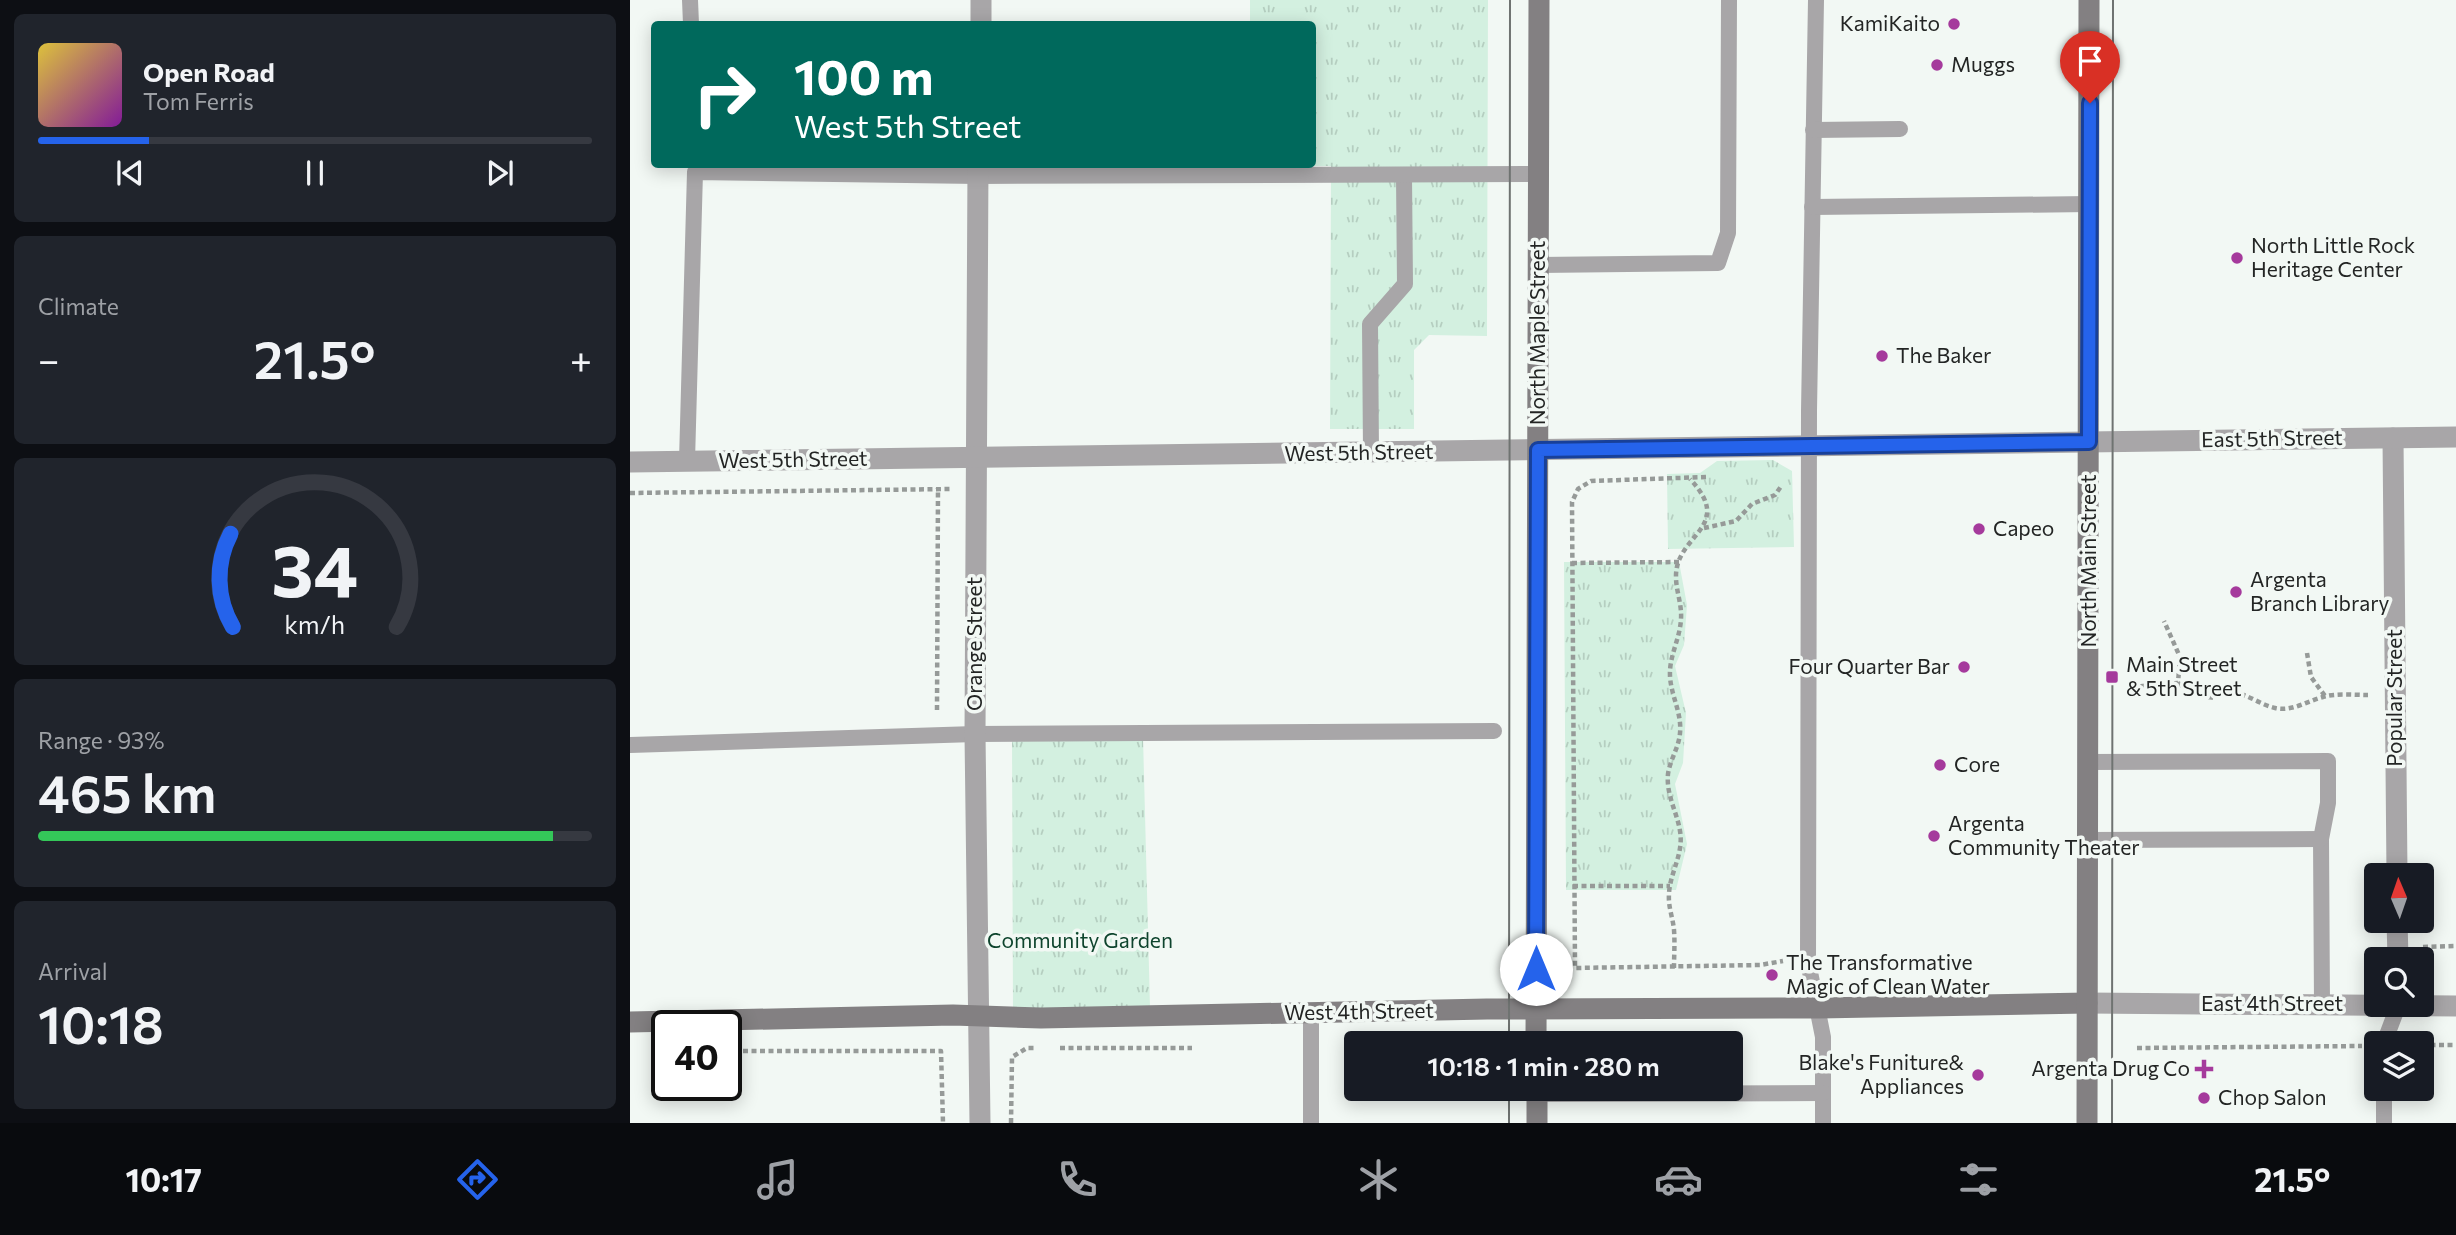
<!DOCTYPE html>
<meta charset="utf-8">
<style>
:root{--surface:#171b24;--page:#20242c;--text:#f1f3f6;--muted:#9ea1a6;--line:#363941;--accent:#2563eb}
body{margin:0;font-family:Commissioner,sans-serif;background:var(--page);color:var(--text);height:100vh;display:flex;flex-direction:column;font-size:26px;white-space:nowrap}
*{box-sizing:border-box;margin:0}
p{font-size:23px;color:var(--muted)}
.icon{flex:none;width:38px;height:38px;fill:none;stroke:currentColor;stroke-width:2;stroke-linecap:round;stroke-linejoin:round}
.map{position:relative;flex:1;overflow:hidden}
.side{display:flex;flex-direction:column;gap:14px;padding:14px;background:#0d0f14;width:630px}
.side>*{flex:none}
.guide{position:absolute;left:21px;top:21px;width:665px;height:147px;border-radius:7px;box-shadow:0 4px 18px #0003;background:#00695c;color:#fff;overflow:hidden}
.needle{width:46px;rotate:358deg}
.controls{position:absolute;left:1734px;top:863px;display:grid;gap:14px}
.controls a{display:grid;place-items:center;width:70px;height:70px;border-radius:7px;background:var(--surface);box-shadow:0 4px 18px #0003;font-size:35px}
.speed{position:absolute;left:21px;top:1010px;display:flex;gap:14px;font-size:35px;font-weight:700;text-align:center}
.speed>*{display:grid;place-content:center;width:91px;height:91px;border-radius:50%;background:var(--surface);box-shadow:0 4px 18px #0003;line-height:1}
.speed .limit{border:4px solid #111;border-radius:10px;background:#fff;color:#111}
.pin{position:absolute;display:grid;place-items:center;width:60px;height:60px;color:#fff;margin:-72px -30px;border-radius:50% 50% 50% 0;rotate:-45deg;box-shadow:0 0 7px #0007}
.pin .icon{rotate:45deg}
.me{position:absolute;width:77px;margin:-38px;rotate:0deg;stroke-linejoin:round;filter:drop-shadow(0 0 5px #0008)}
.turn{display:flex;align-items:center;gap:24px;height:147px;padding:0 28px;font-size:32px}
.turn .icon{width:91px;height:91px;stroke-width:2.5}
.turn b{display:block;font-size:49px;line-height:60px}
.big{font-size:52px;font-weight:600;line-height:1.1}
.side .card{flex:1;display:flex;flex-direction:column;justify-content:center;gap:10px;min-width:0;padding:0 24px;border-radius:10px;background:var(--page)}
.side .dial{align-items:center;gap:0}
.dial svg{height:182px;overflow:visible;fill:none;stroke:var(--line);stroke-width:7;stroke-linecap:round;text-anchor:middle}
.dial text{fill:var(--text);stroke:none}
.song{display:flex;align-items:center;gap:21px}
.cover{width:84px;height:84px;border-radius:10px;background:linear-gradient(135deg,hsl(50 70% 55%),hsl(290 70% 35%))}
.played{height:7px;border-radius:4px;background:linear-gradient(90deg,var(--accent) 20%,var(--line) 20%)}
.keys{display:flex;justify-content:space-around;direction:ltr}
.heat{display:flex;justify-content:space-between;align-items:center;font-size:38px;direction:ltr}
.charge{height:10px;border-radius:5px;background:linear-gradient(90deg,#34c759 93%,var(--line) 0)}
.trip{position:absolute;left:714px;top:1031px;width:399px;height:70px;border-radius:7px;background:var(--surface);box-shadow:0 4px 18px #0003;font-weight:600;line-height:70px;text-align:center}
.menu{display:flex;height:112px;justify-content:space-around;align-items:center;background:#090b0e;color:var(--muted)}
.menu .icon{width:49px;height:49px}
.menu .on{color:var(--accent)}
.menu b{font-size:32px;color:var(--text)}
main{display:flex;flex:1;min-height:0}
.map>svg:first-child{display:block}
.grass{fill:url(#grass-tufts)}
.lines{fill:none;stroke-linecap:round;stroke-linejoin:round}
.path{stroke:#969a98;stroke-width:4.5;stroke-dasharray:5 3.5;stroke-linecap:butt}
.lane{stroke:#a8a6a8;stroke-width:16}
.street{stroke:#a8a6a8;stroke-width:21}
.secondary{stroke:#838082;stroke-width:21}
.tram{stroke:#6f7371;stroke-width:2}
.route-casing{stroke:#184099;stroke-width:18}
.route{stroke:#2563eb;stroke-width:12}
.poi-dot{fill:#a53a9c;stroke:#f2f8f4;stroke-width:2.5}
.labels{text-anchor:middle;stroke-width:7;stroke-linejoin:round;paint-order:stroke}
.poi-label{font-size:21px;fill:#232524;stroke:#f2f8f4;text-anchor:start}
.street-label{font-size:21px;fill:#232524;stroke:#f2f8f4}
.park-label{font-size:21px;fill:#0e442d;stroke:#f2f8f4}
</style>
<main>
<section class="side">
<div class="card">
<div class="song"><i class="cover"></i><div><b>Open Road</b><p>Tom Ferris</p></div></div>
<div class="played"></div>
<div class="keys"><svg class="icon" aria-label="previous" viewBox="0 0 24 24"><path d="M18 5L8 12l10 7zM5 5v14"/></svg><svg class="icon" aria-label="pause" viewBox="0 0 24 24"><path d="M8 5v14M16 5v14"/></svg><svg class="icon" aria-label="next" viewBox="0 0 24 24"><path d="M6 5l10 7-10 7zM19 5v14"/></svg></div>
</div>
<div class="card"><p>Climate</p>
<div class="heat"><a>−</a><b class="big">21.5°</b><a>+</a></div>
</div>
<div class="card dial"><svg viewBox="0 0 100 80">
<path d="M14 69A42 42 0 1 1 86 69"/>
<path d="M14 69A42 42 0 0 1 13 28" stroke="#2563eb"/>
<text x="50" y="56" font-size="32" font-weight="700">34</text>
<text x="50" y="72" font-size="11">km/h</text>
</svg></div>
<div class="card"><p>Range · 93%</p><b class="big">465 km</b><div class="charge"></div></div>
<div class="card"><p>Arrival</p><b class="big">10:18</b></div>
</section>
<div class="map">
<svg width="1826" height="1123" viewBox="0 0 1826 1123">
<defs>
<pattern id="grass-tufts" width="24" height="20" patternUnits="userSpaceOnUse" patternTransform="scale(1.75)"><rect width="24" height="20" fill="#d3f0e0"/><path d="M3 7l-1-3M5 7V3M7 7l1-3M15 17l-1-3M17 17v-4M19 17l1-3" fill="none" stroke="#b5cec0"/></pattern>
</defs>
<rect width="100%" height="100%" fill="#f2f8f4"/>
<g class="grass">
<polygon points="620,0 858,0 857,336 799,335 784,350 784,429 700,429 701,166 619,166 682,164 682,24 620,24"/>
<polygon points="1143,460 1162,471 1164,547 1038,549 1037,474 1070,473 1087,461"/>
<polygon points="934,562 1049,562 1057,605 1054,645 1045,666 1056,713 1053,763 1045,784 1057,844 1046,890 936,890"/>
<polygon points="513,737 520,1007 383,1011 382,738"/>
</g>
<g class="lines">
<g class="path">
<polyline points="1076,477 961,481 948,489 942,502 945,968 1130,965 1153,961"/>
<polyline points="0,493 321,489"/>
<polyline points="1074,528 1106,521 1122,504 1145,495 1152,485"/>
<polyline points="942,563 1049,562"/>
<polyline points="1677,653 1681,677 1695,696"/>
<path d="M1548 683 1566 695 1584 698C1605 682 1623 703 1645 708 1662 712 1677 701 1693 697 1706 693 1724 695 1738 695"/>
<polyline points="1502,687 1548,683 1550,657 1534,621"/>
<polyline points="307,710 308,488"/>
<polyline points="943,886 1040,886"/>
<polyline points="1793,947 1826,946"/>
<path d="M1044 968C1044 956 1045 943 1044 930 1043 918 1038 907 1039 894 1040 872 1054 854 1050 831 1047 812 1036 795 1038 774 1040 760 1049 747 1050 733 1052 713 1041 696 1040 676 1039 656 1050 639 1051 619 1052 604 1046 591 1046 577 1045 534 1106 528 1060 479"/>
<polyline points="1792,1045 1826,1045"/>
<polyline points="430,1048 562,1048"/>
<polyline points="1507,1048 1732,1046"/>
<polyline points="96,1051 311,1051 313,1123"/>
<polyline points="381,1123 382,1057 397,1048 404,1048"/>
</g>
<g class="lane">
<polyline points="60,0 61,24"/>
<polyline points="1186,0 1179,411 1178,962 1193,1037 1193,1123"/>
<polyline points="1183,130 1270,129"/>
<polyline points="1182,207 1460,204"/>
<polyline points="908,265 1088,263 1098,233 1099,0"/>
<polyline points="741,453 740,324 775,284 774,176"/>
<polyline points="57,461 65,172 348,176 909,174"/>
<polyline points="0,745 345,734 864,731"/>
<polyline points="1458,762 1698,761 1698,803 1691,839 1692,1005"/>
<polyline points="1458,840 1691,839"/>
<polyline points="1754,1043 1768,1006"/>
<polyline points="1754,1088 1754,1123"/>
<polyline points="907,1094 1193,1093"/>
<polyline points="681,1123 681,1013"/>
</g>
<g class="street">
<polyline points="351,24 351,0"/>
<polyline points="348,164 345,734 350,1123"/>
<polyline points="1763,438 1767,875"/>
<polyline points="0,462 1826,437"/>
<polyline points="1767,920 1768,959"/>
<polyline points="1457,1003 1826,1006"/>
</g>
<g class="secondary">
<polyline points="0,1022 323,1015 411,1018 857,1009 1189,1008 1457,1003"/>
<polyline points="906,1043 909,0"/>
<polyline points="907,1088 907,1123"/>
<polyline points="1457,1123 1459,0"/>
</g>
<g class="tram">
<polyline points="879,1043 880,0"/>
<polyline points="879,1123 879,1088"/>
<polyline points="1482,1123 1483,0"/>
</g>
</g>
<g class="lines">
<defs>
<polyline id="route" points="906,969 908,450 1459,442 1460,103"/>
</defs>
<use href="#route" class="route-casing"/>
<use href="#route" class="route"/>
</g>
<g class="poi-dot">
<circle cx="1324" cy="24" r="7"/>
<circle cx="1307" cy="65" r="7"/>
<circle cx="1607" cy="258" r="7"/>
<circle cx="1252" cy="356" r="7"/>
<circle cx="1349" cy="529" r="7"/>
<circle cx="1606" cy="592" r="7"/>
<circle cx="1334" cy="667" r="7"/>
<rect x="1475" y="670" width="14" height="14" rx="3.5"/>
<circle cx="1310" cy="765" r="7"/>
<circle cx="1304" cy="836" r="7"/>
<circle cx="1142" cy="975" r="7"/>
<path d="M1570.5 1058.5h7v7h7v7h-7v7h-7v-7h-7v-7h7z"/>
<circle cx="1348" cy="1075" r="7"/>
<circle cx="1574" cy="1098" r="7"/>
</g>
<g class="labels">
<g class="poi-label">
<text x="1310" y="31" text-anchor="end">KamiKaito</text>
<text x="1321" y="72">Muggs</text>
<text x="1621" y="253">North Little Rock<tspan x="1621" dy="24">Heritage Center</tspan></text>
<text x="1266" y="363">The Baker</text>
<text x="1363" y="536">Capeo</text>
<text x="1620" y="587">Argenta<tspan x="1620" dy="24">Branch Library</tspan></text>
<text x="1496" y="672">Main Street<tspan x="1496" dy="24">&amp; 5th Street</tspan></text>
<text x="1320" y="674" text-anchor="end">Four Quarter Bar</text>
<text x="1324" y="772">Core</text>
<text x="1318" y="831">Argenta<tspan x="1318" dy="24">Community Theater</tspan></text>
<text x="1156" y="970">The Transformative<tspan x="1156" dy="24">Magic of Clean Water</tspan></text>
<text x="1334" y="1070" text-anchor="end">Blake's Funiture&amp;<tspan x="1334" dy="24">Appliances</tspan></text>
<text x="1560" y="1076" text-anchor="end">Argenta Drug Co</text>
<text x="1588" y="1105">Chop Salon</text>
</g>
<g class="street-label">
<text transform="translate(908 333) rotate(-90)" y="7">North Maple Street</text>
<text transform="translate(1642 439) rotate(-1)" y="7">East 5th Street</text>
<text transform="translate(729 453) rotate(-1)" y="7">West 5th Street</text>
<text transform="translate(163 460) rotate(-1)" y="7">West 5th Street</text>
<text transform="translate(1459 561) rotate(-90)" y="7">North Main Street</text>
<text transform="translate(345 644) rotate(-90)" y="7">Orange Street</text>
<text transform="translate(1765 698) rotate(-90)" y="7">Popular Street</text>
<text x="1642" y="1011">East 4th Street</text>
<text transform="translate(729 1012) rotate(-1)" y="7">West 4th Street</text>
</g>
<g class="park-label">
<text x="450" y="948">Community Garden</text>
</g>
</g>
</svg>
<div class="controls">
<a><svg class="needle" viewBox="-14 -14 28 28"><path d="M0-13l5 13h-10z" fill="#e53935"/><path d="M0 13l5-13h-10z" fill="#9ea1a6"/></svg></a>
<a><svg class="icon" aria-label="search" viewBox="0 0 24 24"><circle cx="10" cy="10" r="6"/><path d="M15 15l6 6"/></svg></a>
<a><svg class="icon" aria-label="layers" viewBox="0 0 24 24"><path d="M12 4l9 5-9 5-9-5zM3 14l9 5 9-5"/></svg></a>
</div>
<div class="speed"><div class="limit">40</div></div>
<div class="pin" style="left:1460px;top:103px;background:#d93025"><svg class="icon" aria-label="arrive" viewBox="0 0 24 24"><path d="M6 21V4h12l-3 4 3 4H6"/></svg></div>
<svg class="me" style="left:906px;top:969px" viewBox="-20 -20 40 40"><circle r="19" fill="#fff"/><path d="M0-13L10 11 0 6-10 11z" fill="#2563eb"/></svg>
<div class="trip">10:18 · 1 min · 280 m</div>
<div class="guide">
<div class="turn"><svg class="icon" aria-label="right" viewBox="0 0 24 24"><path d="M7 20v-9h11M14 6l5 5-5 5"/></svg><div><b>100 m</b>West 5th Street</div></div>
</div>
</div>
</main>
<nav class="menu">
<b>10:17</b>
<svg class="icon on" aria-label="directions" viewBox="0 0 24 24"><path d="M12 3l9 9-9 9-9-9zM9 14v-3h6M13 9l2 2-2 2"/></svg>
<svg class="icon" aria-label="music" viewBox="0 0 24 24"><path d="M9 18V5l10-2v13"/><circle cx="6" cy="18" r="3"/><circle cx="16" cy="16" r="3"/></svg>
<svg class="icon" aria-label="phone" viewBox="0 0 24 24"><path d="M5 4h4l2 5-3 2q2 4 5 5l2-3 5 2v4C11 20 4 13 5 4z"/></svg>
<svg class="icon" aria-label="climate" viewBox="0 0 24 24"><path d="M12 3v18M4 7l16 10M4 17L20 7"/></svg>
<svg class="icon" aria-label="car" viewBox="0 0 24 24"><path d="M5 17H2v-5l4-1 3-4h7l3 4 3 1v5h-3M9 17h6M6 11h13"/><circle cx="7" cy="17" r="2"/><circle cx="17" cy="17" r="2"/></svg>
<svg class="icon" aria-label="filters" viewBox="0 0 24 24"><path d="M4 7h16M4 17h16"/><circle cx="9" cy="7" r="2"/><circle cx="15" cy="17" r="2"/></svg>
<b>21.5°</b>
</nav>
